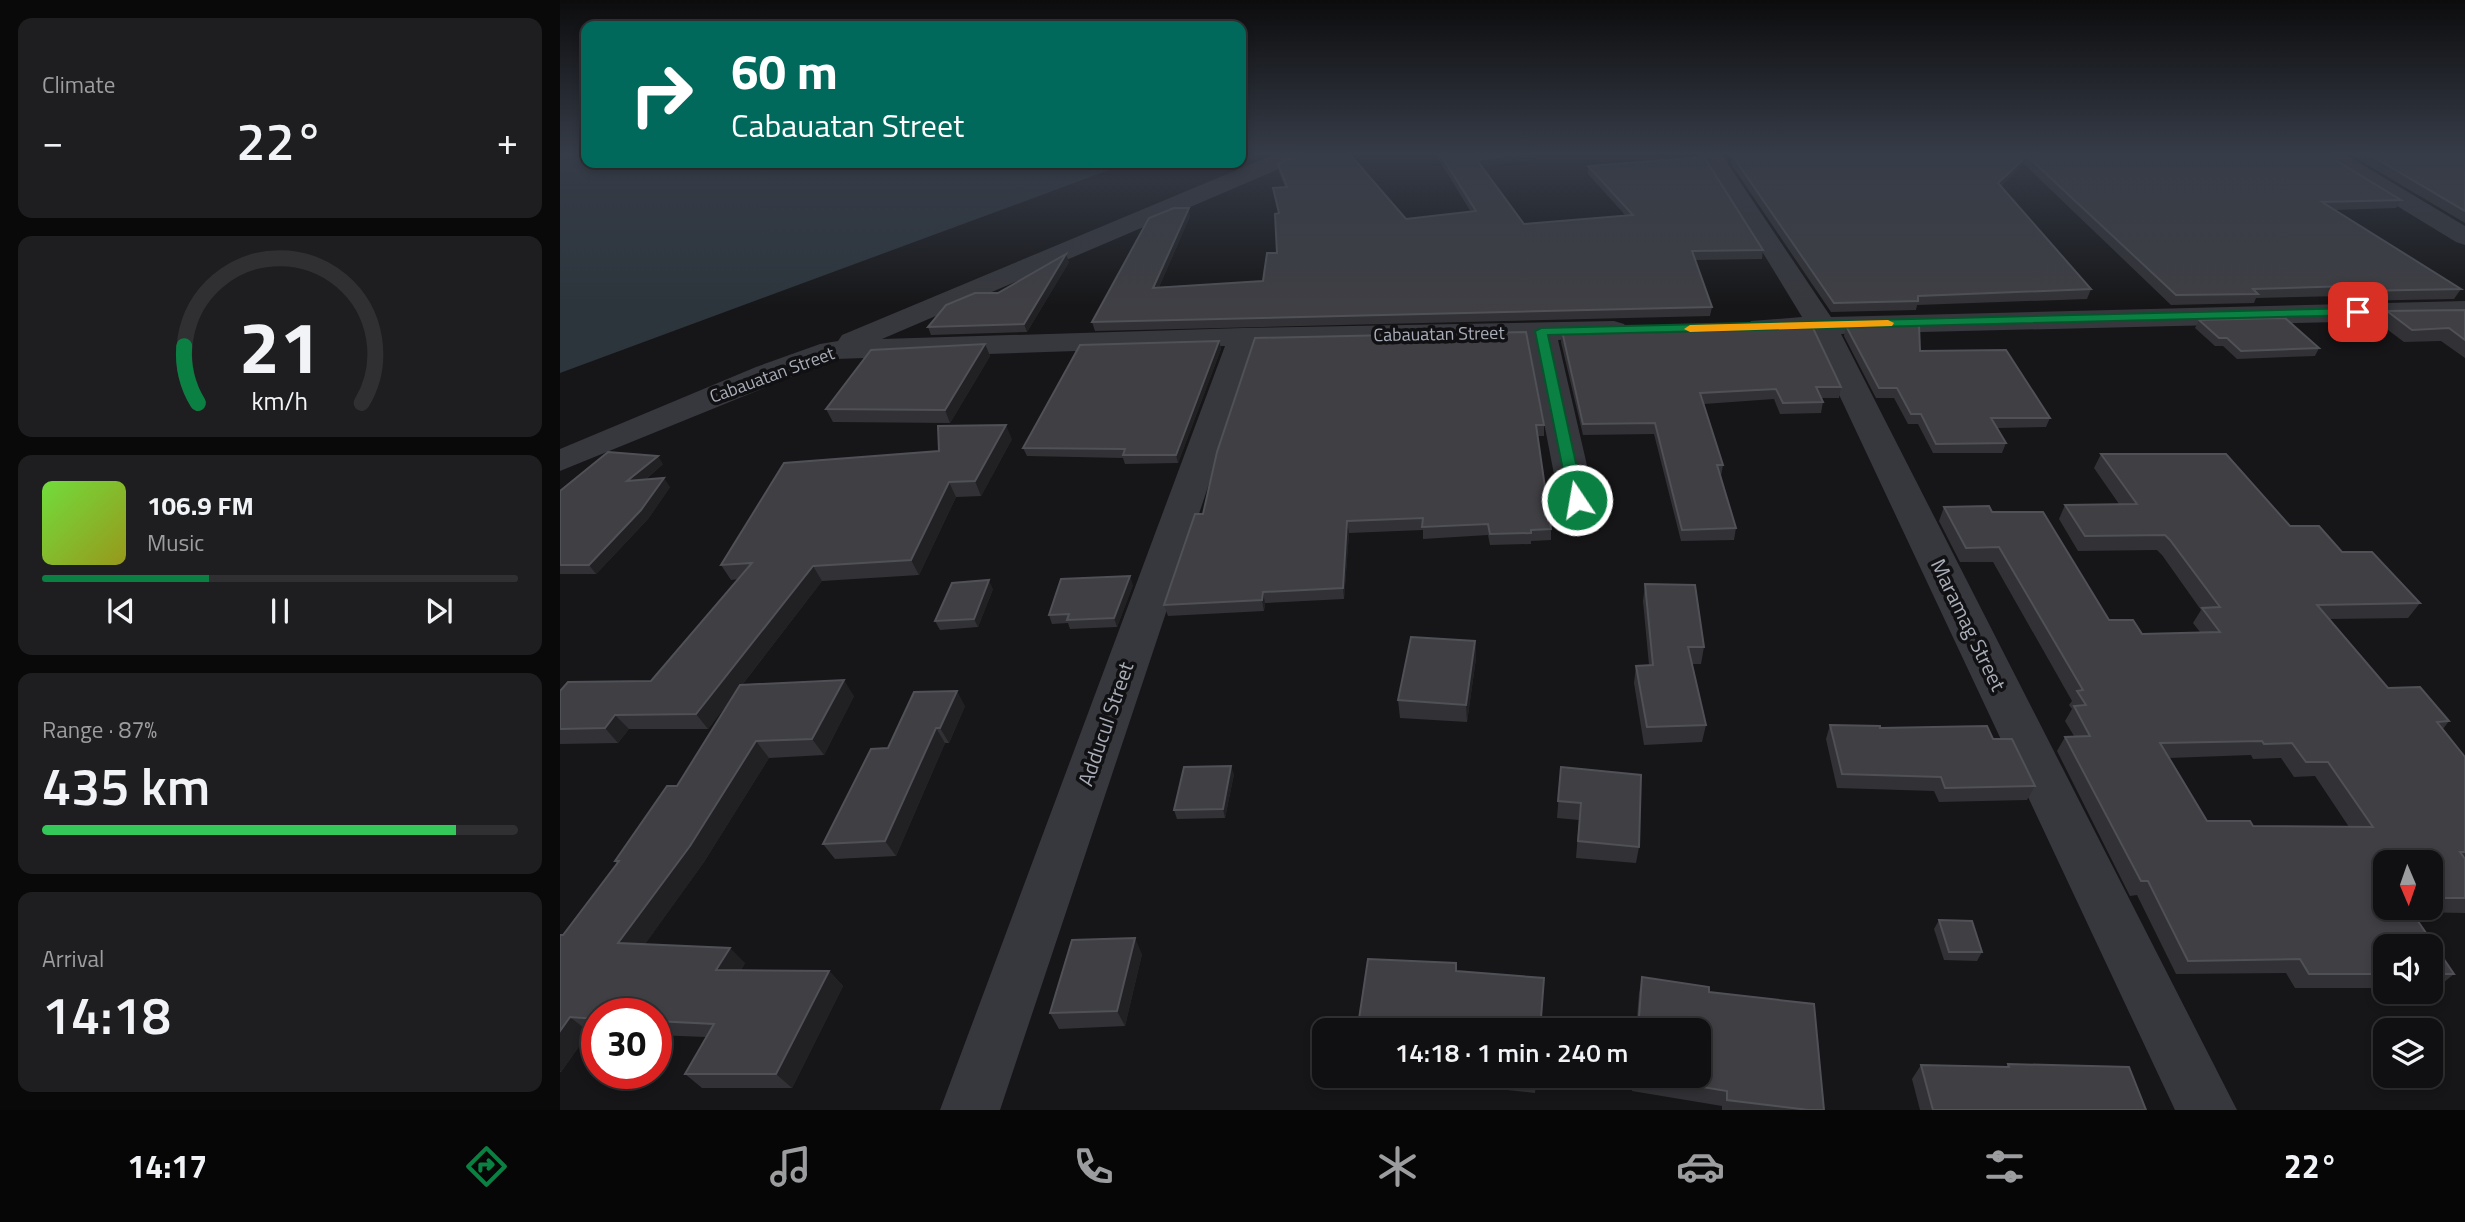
<!DOCTYPE html>
<meta charset="utf-8">
<style>
:root{--surface:#101012;--page:#1e1e20;--text:#f1f3f6;--muted:#9c9d9f;--line:#303032;--accent:#0b8043}
body{margin:0;font-family:"Titillium Web",sans-serif;background:var(--page);color:var(--text);height:100vh;display:flex;flex-direction:column;font-size:26px;white-space:nowrap}
*{box-sizing:border-box;margin:0}
p{font-size:23px;color:var(--muted)}
.icon{flex:none;width:38px;height:38px;fill:none;stroke:currentColor;stroke-width:2;stroke-linecap:round;stroke-linejoin:round}
.map{position:relative;flex:1;overflow:hidden}
.side{display:flex;flex-direction:column;gap:18px;padding:18px;background:#09090a;width:560px}
.side>*{flex:none}
.guide{position:absolute;left:21px;top:21px;width:665px;height:147px;border-radius:14px;box-shadow:0 4px 10px #0003,0 0 0 2px var(--line);background:#00695c;color:#fff;overflow:hidden}
.needle{width:46px;rotate:178deg}
.controls{position:absolute;left:1813px;top:850px;display:grid;gap:14px}
.controls a{display:grid;place-items:center;width:70px;height:70px;border-radius:14px;background:var(--surface);box-shadow:0 4px 10px #0003,0 0 0 2px var(--line);font-size:35px}
.speed{position:absolute;left:21px;top:998px;display:flex;gap:14px;font-size:35px;font-weight:700;text-align:center}
.speed>*{display:grid;place-content:center;width:91px;height:91px;border-radius:50%;background:var(--surface);box-shadow:0 4px 10px #0003,0 0 0 2px var(--line);line-height:1}
.speed .limit{border:10px solid #d22;background:#fff;color:#111}
.pin{position:absolute;display:grid;place-items:center;width:60px;height:60px;color:#fff;margin:-30px;border-radius:14px;box-shadow:0 4px 10px #0006}
.me{position:absolute;width:77px;margin:-38px;rotate:348deg;stroke-linejoin:round;filter:drop-shadow(0 0 5px #0008)}
.turn{display:flex;align-items:center;gap:24px;height:147px;padding:0 35px;font-size:32px}
.turn .icon{width:91px;height:91px;stroke-width:2.5}
.turn b{display:block;font-size:49px;line-height:60px}
.big{font-size:52px;font-weight:600;line-height:1.1}
.side .card{flex:1;display:flex;flex-direction:column;justify-content:center;gap:10px;min-width:0;padding:0 24px;border-radius:14px;background:var(--page)}
.side .dial{align-items:center;gap:0}
.dial svg{height:182px;overflow:visible;fill:none;stroke:var(--line);stroke-width:7;stroke-linecap:round;text-anchor:middle}
.dial text{fill:var(--text);stroke:none}
.song{display:flex;align-items:center;gap:21px}
.cover{width:84px;height:84px;border-radius:10px;background:linear-gradient(135deg,hsl(100 70% 55%),hsl(60 70% 35%))}
.played{height:7px;border-radius:4px;background:linear-gradient(90deg,var(--accent) 35%,var(--line) 35%)}
.keys{display:flex;justify-content:space-around;direction:ltr}
.heat{display:flex;justify-content:space-between;align-items:center;font-size:38px;direction:ltr}
.charge{height:10px;border-radius:5px;background:linear-gradient(90deg,#34c759 87%,var(--line) 0)}
.trip{position:absolute;left:752px;top:1018px;width:399px;height:70px;border-radius:14px;background:var(--surface);box-shadow:0 4px 10px #0003,0 0 0 2px var(--line);font-weight:600;line-height:70px;text-align:center}
.menu{display:flex;height:112px;justify-content:space-around;align-items:center;background:#060607;color:var(--muted)}
.menu .icon{width:49px;height:49px}
.menu .active{color:var(--accent)}
.menu b{font-size:32px;color:var(--text)}
main{display:flex;flex:1;min-height:0}
.map>svg:first-child{display:block}
.water{fill:#2c353c}
.lines{fill:none;stroke-linecap:round;stroke-linejoin:round}
.minor{fill:#37383d;fill-rule:evenodd}
.wall{fill:#323236;fill-rule:evenodd}
.shaded-wall{fill:#212124}
.building{fill:#3f3f44;stroke:#4f5156;stroke-width:2;fill-rule:evenodd}
.route{fill:#0b8043;stroke:#07532c;stroke-width:2}
.slow{fill:#f59e0b}
.labels{text-anchor:middle;stroke-width:7;stroke-linejoin:round;paint-order:stroke}
.far-street-label{font-size:18px;fill:#a8adb8;stroke:#111113}
.street-label{font-size:21px;fill:#a8adb8;stroke:#111113}
</style>
<main>
<section class="side">
<div class="card"><p>Climate</p>
<div class="heat"><a>−</a><b class="big">22°</b><a>+</a></div>
</div>
<div class="card dial"><svg viewBox="0 0 100 80">
<path d="M14 69A42 42 0 1 1 86 69"/>
<path d="M14 69A42 42 0 0 1 8 44" stroke="#0b8043"/>
<text x="50" y="56" font-size="32" font-weight="700">21</text>
<text x="50" y="72" font-size="11">km/h</text>
</svg></div>
<div class="card">
<div class="song"><i class="cover"></i><div><b>106.9 FM</b><p>Music</p></div></div>
<div class="played"></div>
<div class="keys"><svg class="icon" aria-label="previous" viewBox="0 0 24 24"><path d="M18 5L8 12l10 7zM5 5v14"/></svg><svg class="icon" aria-label="pause" viewBox="0 0 24 24"><path d="M8 5v14M16 5v14"/></svg><svg class="icon" aria-label="next" viewBox="0 0 24 24"><path d="M6 5l10 7-10 7zM19 5v14"/></svg></div>
</div>
<div class="card"><p>Range · 87%</p><b class="big">435 km</b><div class="charge"></div></div>
<div class="card"><p>Arrival</p><b class="big">14:18</b></div>
</section>
<div class="map">
<svg width="1905" height="1110" viewBox="0 0 1905 1110">
<rect width="100%" height="100%" fill="#161618"/>
<polygon class="water" points="0,152 26,152 26,163 568,163 0,373"/>
<g class="lines">
<g class="minor">
<polygon points="720,152 750,152 747,157 322,339 683,328 1054,321 1064,324 1069,330 1064,336 998,340 1035,500 1030,508 1017,511 1004,508 999,500 968,340 695,346 440,1110 380,1110 665,346 275,359 0,471 0,449 196,367 260,344 278,341 282,335"/>
<polygon points="1138,152 1160,152 1271,317 1905,301 1905,319 1281,334 1677,1110 1615,1110 1251,335 1201,336 1191,333 1186,327 1191,321 1242,317 1186,225"/>
<polygon points="1754,152 1781,152 1905,226 1905,245 1896,242 1757,157"/>
</g>
</g>
<g class="wall">
<polygon points="874,152 975,152 975,159 922,167 964,224 1066,216 1028,174 1028,166 1203,250 1202,259 1135,260 1152,307 1150,316 535,331 532,322 630,216 599,287 703,281 717,253 718,213 725,187 719,172 718,164 846,219 911,212"/>
<polygon points="1165,152 1762,152 1841,200 1836,208 1775,210 1901,289 1894,299 1790,301 1783,296 1696,298 1694,303 1611,305 1464,164 1441,186 1531,289 1527,299 1357,305 1356,310 1271,312 1171,164 1172,160"/>
<polygon points="1786,152 1905,152 1905,223"/>
<polygon points="509,262 467,332 371,335 368,327 438,293"/>
<polygon points="1905,310 1905,358 1881,341 1844,342 1820,324 1827,311"/>
<polygon points="1639,320 1759,348 1755,356 1677,359 1663,346 1655,346 1635,328"/>
<polygon points="1286,326 1360,351 1490,418 1486,427 1437,428 1446,443 1442,453 1373,453 1358,424 1348,424 1334,398 1316,398 1284,336"/>
<polygon points="1002,331 1281,387 1279,398 1261,398 1263,402 1261,413 1220,414 1214,399 1144,404 1163,465 1161,476 1176,528 1174,540 1121,541 1094,434 1023,435 1001,342"/>
<polygon points="659,341 661,349 618,463 565,464 563,458 467,456 463,448"/>
<polygon points="425,344 430,356 390,423 273,422 266,409"/>
<polygon points="984,425 984,436 978,436 991,529 991,540 971,541 971,544 930,545 928,535 863,539 863,530 789,533 784,599 705,603 704,611 608,616 604,605 643,514 657,452"/>
<polygon points="452,439 421,496 396,497 359,575 262,581 182,685 294,696 264,755 209,758 144,862 85,944 185,963 181,970 269,971 283,986 232,1088 142,1088 125,1074 146,1037 96,1035 96,1013 37,1013 37,1032 29,1032 1,1072 0,1072 0,935 3,935 57,864 55,861 117,786 174,695 148,729 69,729 58,743 0,744 0,691 91,681 179,579 171,580 161,565"/>
<path d="M1541 454 1730 526 1782 552 1860 603 1848 618 1770 619 1828 688 1889 721 1883 729 1905 757V913L1852 912 1894 974 1877 988H1871V947H1825V988H1735L1726 973 1616 974 1577 895 1570 896 1497 751 1505 737 1514 736 1505 721 1512 709 1509 705 1512 701 1433 562H1400L1379 521 1384 507 1432 512 1549 620 1582 634 1640 632 1633 623 1641 610 1602 555 1597 550 1518 551 1499 519 1505 505 1559 504 1534 468ZM1691 755 1693 759 1721 758 1734 777 1755 776 1789 827 1693 826 1647 821 1609 758ZM1871 863V908H1825Z"/>
<polygon points="103,464 85,480 110,487 88,519 36,574 0,574 0,491"/>
<polygon points="1085,584 1144,647 1141,664 1132,664 1146,725 1142,742 1084,745 1074,683 1076,666 1089,665 1083,601"/>
<polygon points="573,585 557,627 510,629 508,623 492,624 489,615"/>
<polygon points="433,589 418,627 380,630 375,621"/>
<polygon points="915,641 916,658 907,722 840,718 838,700"/>
<polygon points="405,706 389,743 385,743 336,856 275,859 263,844 328,748"/>
<polygon points="1270,725 1320,728 1433,739 1475,786 1467,800 1379,802 1374,791 1277,788 1266,739"/>
<polygon points="1001,767 1079,847 1076,863 1016,858 1019,820 997,818"/>
<polygon points="674,774 665,818 617,819 614,810"/>
<polygon points="1379,920 1422,952 1417,961 1384,960 1374,929"/>
<polygon points="582,954 565,1026 499,1029 490,1013"/>
<polygon points="896,963 897,971 983,994 980,1031 802,1031 799,1019"/>
<polygon points="1082,977 1149,992 1264,1110 1162,1110 1162,1106 1072,1091 1073,1076 1139,1076 1139,1031 1076,1031 1079,993"/>
<polygon points="1448,1064 1586,1110 1360,1110 1352,1079 1361,1065 1446,1067"/>
<polygon points="908,1076 977,1076 975,1093 908,1086"/>
</g>
<g class="shaded-wall">
<polygon points="970,152 975,152 975,159 917,168 917,160"/>
<polygon points="1467,156 1464,164 1436,191 1438,183"/>
<polygon points="629,208 630,216 595,296 593,288"/>
<polygon points="506,254 509,262 467,332 464,324"/>
<polygon points="659,341 661,349 618,463 616,455"/>
<polygon points="425,344 430,356 390,423 385,410"/>
<polygon points="446,425 452,439 421,496 415,481"/>
<polygon points="98,456 103,464 73,490 67,481"/>
<polygon points="104,478 110,487 88,519 36,574 29,565"/>
<polygon points="389,482 396,497 359,575 351,560"/>
<polygon points="787,521 789,533 784,599 783,588"/>
<polygon points="253,566 262,581 148,729 136,714"/>
<polygon points="570,576 573,585 557,627 554,618"/>
<polygon points="429,580 433,589 418,627 414,619"/>
<polygon points="703,592 705,603 704,611 702,600"/>
<polygon points="915,641 916,658 907,722 906,705"/>
<polygon points="284,680 294,696 264,755 252,739"/>
<polygon points="397,691 405,706 389,743 380,728"/>
<polygon points="55,715 69,729 58,743 45,728"/>
<polygon points="376,728 385,743 336,856 325,841"/>
<polygon points="196,741 209,758 144,862 75,958 58,943"/>
<polygon points="671,766 674,774 665,818 663,809"/>
<polygon points="575,938 582,954 565,1026 557,1011"/>
<polygon points="170,948 185,963 172,985 156,970"/>
<polygon points="269,971 283,986 232,1088 216,1074"/>
<polygon points="10,1017 29,1032 1,1072 0,1071 0,1031"/>
</g>
<g class="building">
<polygon points="746,152 788,152 846,219 916,211 879,152 970,152 917,160 964,224 1073,215 1028,166 1144,157 1203,250 1132,251 1152,307 532,322 589,218 614,208 629,208 593,288 703,281 707,253 717,253 715,214 719,213 713,188 727,187 718,164"/>
<polygon points="1173,152 1762,152 1841,200 1762,202 1901,289 1796,291 1789,286 1693,289 1698,294 1616,295 1467,156 1438,183 1531,289 1358,296 1358,301 1274,303 1172,155 1176,155"/>
<polygon points="1805,152 1905,152 1905,211"/>
<polygon points="506,254 464,324 368,327 386,305 415,293 438,293"/>
<polygon points="1905,310 1905,340 1889,328 1852,330 1827,311"/>
<polygon points="1725,318 1759,348 1681,351 1667,338 1659,338 1639,320"/>
<polygon points="1359,325 1360,351 1446,350 1490,418 1431,418 1446,443 1376,444 1361,414 1351,414 1337,388 1319,388 1286,326"/>
<polygon points="1252,326 1281,387 1256,387 1263,402 1223,403 1216,389 1140,393 1163,465 1157,465 1176,528 1122,530 1095,423 1023,424 1002,331"/>
<polygon points="966,332 984,425 976,425 991,529 971,530 971,533 930,534 928,524 862,527 863,518 787,521 783,588 703,592 702,600 604,605 635,514 643,514 657,452 695,338"/>
<polygon points="659,341 616,455 563,455 565,449 463,448 520,345"/>
<polygon points="425,344 385,410 266,409 311,350"/>
<polygon points="446,425 415,481 389,482 351,560 253,566 136,714 55,715 45,728 0,729 0,691 8,682 91,681 192,563 161,565 224,463 379,451 378,426"/>
<polygon points="48,452 98,456 67,481 104,478 81,510 29,565 0,565 0,491"/>
<path d="M1541 454H1666L1730 526H1759L1782 552H1812L1860 603 1757 605 1828 688 1860 687 1889 721 1877 722 1905 757V852H1900L1905 859V898H1871V863H1825V908H1849L1894 974H1871V947H1825V974H1749L1740 959 1628 961 1588 881H1581L1505 737 1530 736 1514 706 1526 705 1517 691 1523 690 1439 547 1406 548 1384 507 1429 506 1432 512H1483L1549 620H1573L1582 634 1660 632 1642 608 1660 607 1610 540 1605 535 1525 536 1505 505 1577 504ZM1702 741 1704 744 1732 743 1746 762H1768L1813 827 1693 826 1690 821H1647L1600 743Z"/>
<polygon points="570,576 554,618 507,620 509,614 489,615 501,579"/>
<polygon points="429,580 414,619 375,621 392,583"/>
<polygon points="1085,584 1135,585 1144,647 1128,647 1146,725 1087,727 1076,666 1093,665"/>
<polygon points="851,637 915,641 906,705 838,700"/>
<polygon points="284,680 252,739 196,741 130,846 58,943 170,948 156,970 269,971 216,1074 125,1074 154,1024 96,1021 96,1013 37,1013 37,1019 10,1017 0,1031 0,935 3,935 59,861 55,861 107,786 117,786 180,685"/>
<polygon points="397,691 380,728 376,728 325,841 263,844 311,749 328,748 354,692"/>
<polygon points="1270,725 1320,726 1320,728 1427,726 1433,739 1452,739 1475,786 1385,788 1381,777 1282,774"/>
<polygon points="671,766 663,809 614,810 624,767"/>
<polygon points="1001,767 1081,775 1079,847 1018,841 1021,803 998,801"/>
<polygon points="1379,920 1412,921 1422,952 1389,952"/>
<polygon points="575,938 557,1011 490,1013 512,940"/>
<polygon points="808,959 896,963 896,971 984,978 980,1031 912,1031 913,1024 799,1019"/>
<polygon points="1082,977 1149,987 1149,992 1254,1004 1264,1110 1249,1110 1167,1100 1167,1091 1076,1076 1139,1076 1139,1031 1078,1031"/>
<polygon points="1448,1064 1569,1067 1586,1110 1373,1110 1361,1065 1449,1067"/>
<polygon points="956,1076 976,1076 976,1079"/>
</g>
<linearGradient id="sky" x2="0" y2="1"><stop stop-color="#0c0c0d"/><stop offset="0.5" stop-color="#363c48"/><stop offset="1" stop-color="#363c48" stop-opacity="0"/></linearGradient>
<rect width="1905" height="307" fill="url(#sky)"/>
<polygon class="route" points="1798,308 1804,312 1802,315 988,335 1024,500 1017,505 1009,500 975,331 981,328"/>
<polygon class="slow" points="1328,320 1334,323 1332,326 1130,332 1124,329 1130,325"/>
<g class="labels">
<g class="far-street-label">
<text transform="translate(879 334) rotate(-1)" y="6">Cabauatan Street</text>
<text transform="translate(212 375) rotate(-20)" y="6">Cabauatan Street</text>
</g>
<g class="street-label">
<text transform="translate(1408 625) rotate(64)" y="7">Maramag Street</text>
<text transform="translate(546 724) rotate(-71)" y="7">Adducul Street</text>
</g>
</g>
</svg>
<div class="controls">
<a><svg class="needle" viewBox="-14 -14 28 28"><path d="M0-13l5 13h-10z" fill="#e53935"/><path d="M0 13l5-13h-10z" fill="#9c9d9f"/></svg></a>
<a><svg class="icon" aria-label="sound" viewBox="0 0 24 24"><path d="M4 9h4l5-4v14l-5-4H4zM17 9q2 3 0 6"/></svg></a>
<a><svg class="icon" aria-label="layers" viewBox="0 0 24 24"><path d="M12 4l9 5-9 5-9-5zM3 14l9 5 9-5"/></svg></a>
</div>
<div class="speed"><div class="limit">30</div></div>
<div class="pin" style="left:1798px;top:312px;background:#d93025"><svg class="icon" aria-label="arrive" viewBox="0 0 24 24"><path d="M6 21V4h12l-3 4 3 4H6"/></svg></div>
<svg class="me" style="left:1017px;top:500px" viewBox="-20 -20 40 40"><circle r="17" fill="#0b8043" stroke="#fff" stroke-width="3"/><path d="M0-11L8 9 0 5-8 9z" fill="#fff"/></svg>
<div class="trip">14:18 · 1 min · 240 m</div>
<div class="guide">
<div class="turn"><svg class="icon" aria-label="right" viewBox="0 0 24 24"><path d="M7 20v-9h11M14 6l5 5-5 5"/></svg><div><b>60 m</b>Cabauatan Street</div></div>
</div>
</div>
</main>
<nav class="menu">
<b>14:17</b>
<svg class="icon active" aria-label="directions" viewBox="0 0 24 24"><path d="M12 3l9 9-9 9-9-9zM9 14v-3h6M13 9l2 2-2 2"/></svg>
<svg class="icon" aria-label="music" viewBox="0 0 24 24"><path d="M9 18V5l10-2v13"/><circle cx="6" cy="18" r="3"/><circle cx="16" cy="16" r="3"/></svg>
<svg class="icon" aria-label="phone" viewBox="0 0 24 24"><path d="M5 4h4l2 5-3 2q2 4 5 5l2-3 5 2v4C11 20 4 13 5 4z"/></svg>
<svg class="icon" aria-label="climate" viewBox="0 0 24 24"><path d="M12 3v18M4 7l16 10M4 17L20 7"/></svg>
<svg class="icon" aria-label="car" viewBox="0 0 24 24"><path d="M5 17H2v-5l4-1 3-4h7l3 4 3 1v5h-3M9 17h6M6 11h13"/><circle cx="7" cy="17" r="2"/><circle cx="17" cy="17" r="2"/></svg>
<svg class="icon" aria-label="filters" viewBox="0 0 24 24"><path d="M4 7h16M4 17h16"/><circle cx="9" cy="7" r="2"/><circle cx="15" cy="17" r="2"/></svg>
<b>22°</b>
</nav>
